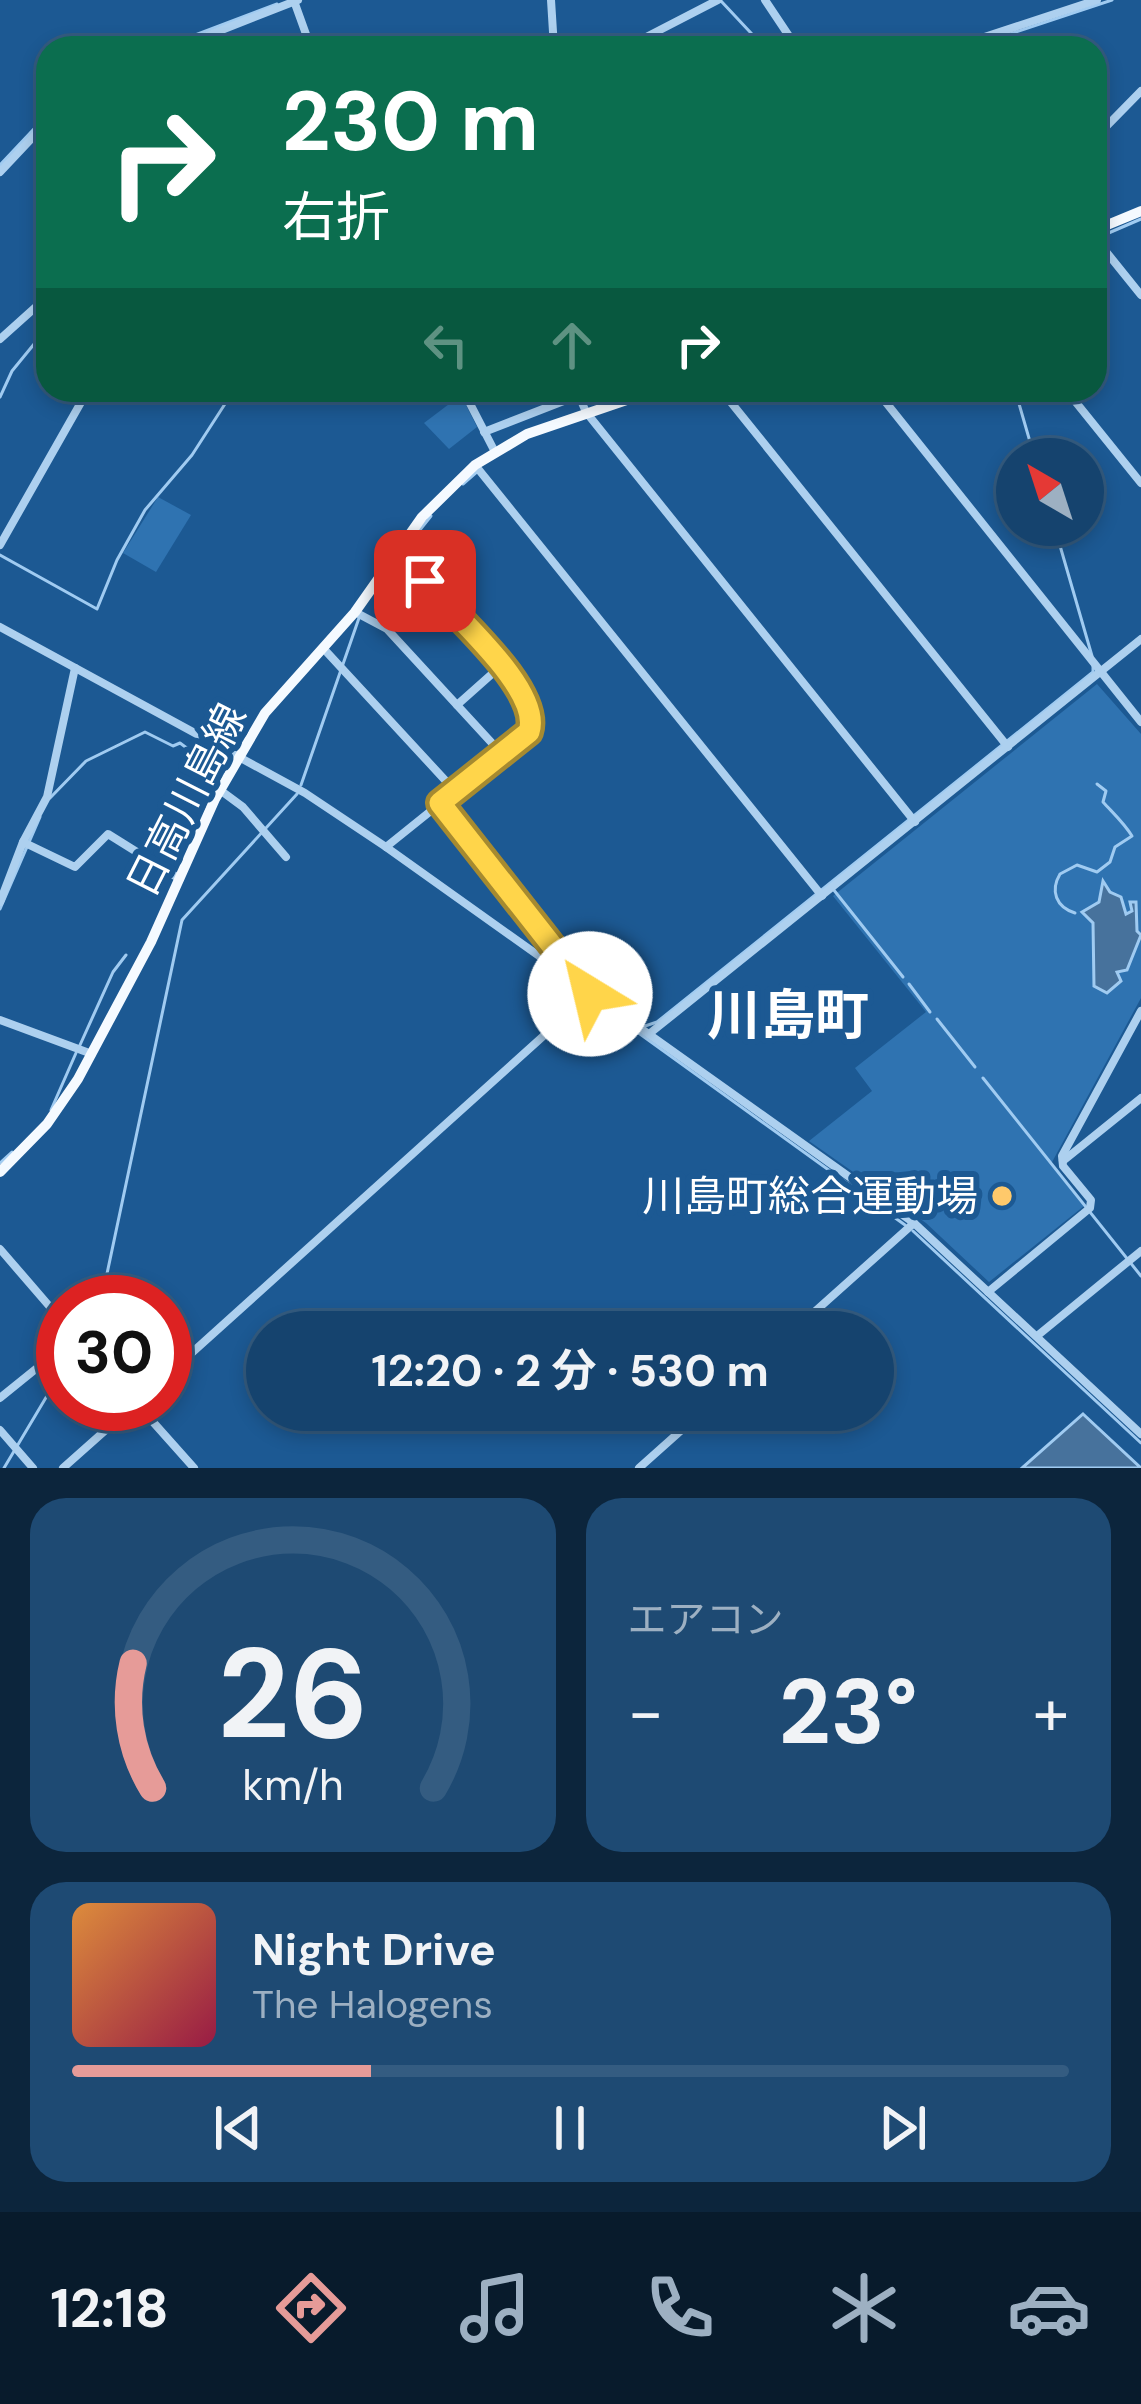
<!DOCTYPE html>
<html lang="ja">
<meta charset="utf-8">
<style>
:root{--surface:#15436e;--page:#1e4a73;--text:#f1f3f6;--muted:#9db0c2;--line:#345c81;--accent:#e69b98}
body{margin:0;font-family:"DM Sans","Noto Sans JP",sans-serif;background:var(--page);color:var(--text);height:100vh;display:flex;flex-direction:column;font-size:45px;white-space:nowrap}
*{box-sizing:border-box;margin:0}
p{font-size:39px;color:var(--muted)}
.icon{flex:none;width:66px;height:66px;fill:none;stroke:currentColor;stroke-width:2;stroke-linecap:round;stroke-linejoin:round}
.map{position:relative;height:1468px;overflow:hidden}
.details{display:flex;flex-direction:column;gap:30px;padding:30px;background:#0c253c;flex:1}
.details>*{flex:none}
.guide{position:absolute;left:36px;top:36px;width:1071px;height:366px;border-radius:36px;box-shadow:0 6px 18px #0003,0 0 0 3px var(--line);background:#0b6e4f;color:#fff;overflow:hidden}
.needle{width:78px;rotate:321deg}
.fabs{position:absolute;left:996px;top:438px;display:grid;gap:24px}
.fabs a{display:grid;place-items:center;width:108px;height:108px;border-radius:50%;background:var(--surface);box-shadow:0 6px 18px #0003,0 0 0 3px var(--line);font-size:60px}
.speed{position:absolute;left:36px;top:1275px;display:flex;gap:24px;font-size:60px;font-weight:700;text-align:center}
.speed>*{display:grid;place-content:center;width:156px;height:156px;border-radius:50%;background:var(--surface);box-shadow:0 6px 18px #0003,0 0 0 3px var(--line);line-height:1}
.speed .limit{border:18px solid #d22;background:#fff;color:#111}
.pin{position:absolute;display:grid;place-items:center;width:102px;height:102px;color:#fff;margin:-51px;border-radius:24px;box-shadow:0 6px 18px #0006}
.me{position:absolute;width:132px;margin:-66px;rotate:324deg;stroke-linejoin:round;filter:drop-shadow(0 0 9px #0008)}
.turn{display:flex;align-items:center;gap:42px;height:252px;padding:0 48px;font-size:54px}
.turn .icon{width:156px;height:156px;stroke-width:2.5}
.turn b{display:block;font-size:84px;line-height:102px}
.lanes{display:flex;align-items:center;height:114px;padding:0 48px;background:#0003;justify-content:center;gap:60px;direction:ltr}
.lanes .off{opacity:.35}
.big{font-size:90px;font-weight:700;line-height:1.1}
.details .tile{flex:1;display:flex;flex-direction:column;justify-content:center;gap:18px;min-width:0;padding:0 42px;border-radius:36px;background:var(--page)}
.details .dial{align-items:center;gap:0}
.dial svg{height:312px;overflow:visible;fill:none;stroke:var(--line);stroke-width:7;stroke-linecap:round;text-anchor:middle}
.dial text{fill:var(--text);stroke:none}
.song{display:flex;align-items:center;gap:36px}
.cover{width:144px;height:144px;border-radius:18px;background:linear-gradient(135deg,hsl(30 70% 55%),hsl(340 70% 35%))}
.played{height:12px;border-radius:6px;background:linear-gradient(90deg,var(--accent) 30%,var(--line) 30%)}
.keys{display:flex;justify-content:space-around;direction:ltr}
.heat{display:flex;justify-content:space-between;align-items:center;font-size:66px;direction:ltr}
.details .tiles{flex:1;display:grid;gap:30px;grid-template-columns:1fr 1fr}
.tile:last-child{grid-column:span 2}
.trip{position:absolute;left:246px;top:1311px;width:648px;height:120px;border-radius:60px;background:var(--surface);box-shadow:0 6px 18px #0003,0 0 0 3px var(--line);font-weight:700;line-height:120px;text-align:center}
.tabs{display:flex;height:192px;justify-content:space-around;align-items:center;background:#081b2c;color:var(--muted)}
.tabs .icon{width:84px;height:84px}
.tabs .selected{color:var(--accent)}
.tabs b{font-size:54px;color:var(--text)}
.map>svg:first-child{display:block}
.green{fill:#2f73b1}
.water{fill:#47729c;stroke:#a0cbf1;stroke-width:3}
.lines{fill:none;stroke-linecap:round;stroke-linejoin:round}
.stream{stroke:#a0cbf1;stroke-width:3}
.minor{stroke:#add0ef;stroke-width:8}
.major{stroke:#f5faff;stroke-width:10}
.route-casing{stroke:#a68a30;stroke-width:30}
.route{stroke:#ffd54a;stroke-width:21}
.poi-dot{fill:#ffc96b;stroke:#1c5993;stroke-width:4.5}
.labels{text-anchor:middle;stroke-width:12;stroke-linejoin:round;paint-order:stroke}
.street-label{font-size:42px;fill:#fff;stroke:#1c5993}
.poi-label{font-size:42px;fill:#fff;stroke:#1c5993;text-anchor:end}
.district-label{font-size:54px;font-weight:bold;fill:#fff;stroke:#1c5993}
</style>
<div class="map">
<svg width="1141" height="1468" viewBox="0 0 1141 1468">
<rect width="100%" height="100%" fill="#1c5993"/>
<g class="green">
<polygon points="461,395 477,427 449,449 424,423"/>
<polygon points="158,497 191,515 156,572 123,553"/>
<polygon points="1097,684 1141,734 1141,998 1051,1164 1084,1206 989,1282 926,1223 809,1141 872,1091 855,1068 926,1012 833,896"/>
</g>
<g class="water">
<polygon points="1103,881 1110,892 1121,897 1126,914 1132,911 1130,902 1136,902 1137,931 1141,935 1127,970 1117,972 1121,981 1107,993 1094,986 1093,923 1082,912 1099,902"/>
<polygon points="1083,1414 1141,1468 1022,1468"/>
</g>
<g class="lines">
<g class="stream">
<polyline points="721,1 765,48"/>
<polyline points="161,48 277,4"/>
<polyline points="968,48 1112,0"/>
<polyline points="0,165 48,114"/>
<polyline points="1097,238 1141,219"/>
<polyline points="1015,390 1035,459"/>
<polyline points="658,395 672,390"/>
<polyline points="0,397 12,371 48,327"/>
<polyline points="463,484 479,470"/>
<polyline points="1054,525 1092,656"/>
<polyline points="415,536 431,516"/>
<polyline points="0,555 97,609 117,560 145,510 192,455 234,390"/>
<polyline points="301,785 359,618"/>
<polyline points="50,798 86,761 145,732 173,746 180,743 222,774"/>
<polyline points="833,889 903,977"/>
<polyline points="0,909 40,817"/>
<path d="M1075 913C1056 907 1050 891 1060 874L1077 865 1097 872 1110 862 1115 847 1132 836C1124 823 1113 813 1103 802L1106 791 1097 784"/>
<polyline points="909,984 930,1012"/>
<polyline points="937,1019 975,1067"/>
<polyline points="645,1026 657,1022 1093,672 1093,665"/>
<polyline points="636,1028 633,1029 905,1225"/>
<polyline points="80,1045 113,972 126,955"/>
<polyline points="983,1078 1141,1276"/>
<polyline points="51,1110 76,1053"/>
<polyline points="0,1163 12,1152"/>
<polyline points="913,1231 1141,1443"/>
<polyline points="101,1302 182,920 297,794"/>
<polyline points="4,1468 63,1369"/>
</g>
<g class="minor">
<polyline points="551,0 554,48"/>
<polyline points="765,0 797,48"/>
<polyline points="294,1 311,48"/>
<polyline points="176,48 298,0"/>
<polyline points="625,48 718,0"/>
<polyline points="951,48 1097,0"/>
<polyline points="1095,138 1141,91"/>
<polyline points="0,172 48,121"/>
<polyline points="1095,238 1141,295"/>
<polyline points="0,339 48,296"/>
<polyline points="463,390 495,452"/>
<polyline points="721,390 1008,747"/>
<polyline points="876,390 1141,722"/>
<polyline points="1066,390 1141,483"/>
<polyline points="579,396 586,412 915,822"/>
<polyline points="484,432 592,390"/>
<polyline points="475,465 822,896"/>
<polyline points="0,545 88,390"/>
<polyline points="355,612 387,629 502,754"/>
<polyline points="0,627 305,793 386,847 914,1223 1141,1434"/>
<polyline points="323,648 456,792"/>
<polyline points="457,705 502,665"/>
<polyline points="220,790 243,807 286,857"/>
<polyline points="23,842 75,867 108,834 180,879"/>
<polyline points="386,847 529,732 533,717 519,689 399,549"/>
<polyline points="0,902 23,842 47,797 75,668"/>
<polyline points="0,1020 92,1054"/>
<polyline points="649,1034 1141,639"/>
<polyline points="1063,1161 1141,1098"/>
<polyline points="0,1249 63,1322"/>
<polyline points="988,1292 1090,1208 1091,1200 1063,1166 1062,1156 1141,1011"/>
<polyline points="792,1332 914,1223"/>
<polyline points="1037,1336 1141,1251"/>
<polyline points="165,1377 590,994 440,803"/>
<polyline points="0,1398 63,1347"/>
<polyline points="137,1404 194,1468"/>
<polyline points="0,1430 33,1468"/>
<polyline points="63,1468 135,1404"/>
<polyline points="639,1468 704,1410"/>
</g>
<g class="major">
<polyline points="1095,230 1141,211"/>
<polyline points="0,1172 47,1124 78,1079 151,942 215,799 265,713 355,612 422,517 475,465 527,434 656,390"/>
</g>
</g>
<g class="lines">
<defs>
<path id="route" d="M425 581C452 614 543 690 529 732L440 803 590 994"/>
</defs>
<use href="#route" class="route-casing"/>
<use href="#route" class="route"/>
</g>
<circle class="poi-dot" cx="1002" cy="1196" r="12"/>
<g class="labels">
<g class="street-label">
<text transform="translate(186 800) rotate(-63)" y="15">日高川島線</text>
</g>
<g class="poi-label">
<text x="978" y="1211">川島町総合運動場</text>
</g>
<g class="district-label">
<text x="788" y="1034">川島町</text>
</g>
</g>
</svg>
<div class="fabs">
<a><svg class="needle" viewBox="-14 -14 28 28"><path d="M0-13l5 13h-10z" fill="#e53935"/><path d="M0 13l5-13h-10z" fill="#9db0c2"/></svg></a>
</div>
<div class="speed"><div class="limit">30</div></div>
<div class="pin" style="left:425px;top:581px;background:#d93025"><svg class="icon" aria-label="arrive" viewBox="0 0 24 24"><path d="M6 21V4h12l-3 4 3 4H6"/></svg></div>
<svg class="me" style="left:590px;top:994px" viewBox="-20 -20 40 40"><circle r="19" fill="#fff"/><path d="M0-13L10 11 0 6-10 11z" fill="#ffd54a"/></svg>
<div class="trip">12:20 · 2 分 · 530 m</div>
<div class="guide">
<div class="turn"><svg class="icon" aria-label="right" viewBox="0 0 24 24"><path d="M7 20v-9h11M14 6l5 5-5 5"/></svg><div><b>230 m</b>右折</div></div>
<div class="lanes"><svg class="icon off" aria-label="left" viewBox="0 0 24 24"><path d="M17 20v-9H6M10 6l-5 5 5 5"/></svg><svg class="icon off" aria-label="ahead" viewBox="0 0 24 24"><path d="M12 20V5M6 11l6-6 6 6"/></svg><svg class="icon" aria-label="right" viewBox="0 0 24 24"><path d="M7 20v-9h11M14 6l5 5-5 5"/></svg></div>
</div>
</div>
<section class="details">
<div class="tiles">
<div class="tile dial"><svg viewBox="0 0 100 80">
<path d="M14 69A42 42 0 1 1 86 69"/>
<path d="M14 69A42 42 0 0 1 9 37" stroke="#e69b98"/>
<text x="50" y="56" font-size="32" font-weight="700">26</text>
<text x="50" y="72" font-size="11">km/h</text>
</svg></div>
<div class="tile"><p>エアコン</p>
<div class="heat"><a>−</a><b class="big">23°</b><a>+</a></div>
</div>
<div class="tile">
<div class="song"><i class="cover"></i><div><b>Night Drive</b><p>The Halogens</p></div></div>
<div class="played"></div>
<div class="keys"><svg class="icon" aria-label="previous" viewBox="0 0 24 24"><path d="M18 5L8 12l10 7zM5 5v14"/></svg><svg class="icon" aria-label="pause" viewBox="0 0 24 24"><path d="M8 5v14M16 5v14"/></svg><svg class="icon" aria-label="next" viewBox="0 0 24 24"><path d="M6 5l10 7-10 7zM19 5v14"/></svg></div>
</div>
</div>
</section>
<nav class="tabs">
<b>12:18</b>
<svg class="icon selected" aria-label="directions" viewBox="0 0 24 24"><path d="M12 3l9 9-9 9-9-9zM9 14v-3h6M13 9l2 2-2 2"/></svg>
<svg class="icon" aria-label="music" viewBox="0 0 24 24"><path d="M9 18V5l10-2v13"/><circle cx="6" cy="18" r="3"/><circle cx="16" cy="16" r="3"/></svg>
<svg class="icon" aria-label="phone" viewBox="0 0 24 24"><path d="M5 4h4l2 5-3 2q2 4 5 5l2-3 5 2v4C11 20 4 13 5 4z"/></svg>
<svg class="icon" aria-label="climate" viewBox="0 0 24 24"><path d="M12 3v18M4 7l16 10M4 17L20 7"/></svg>
<svg class="icon" aria-label="car" viewBox="0 0 24 24"><path d="M5 17H2v-5l4-1 3-4h7l3 4 3 1v5h-3M9 17h6M6 11h13"/><circle cx="7" cy="17" r="2"/><circle cx="17" cy="17" r="2"/></svg>
</nav>
